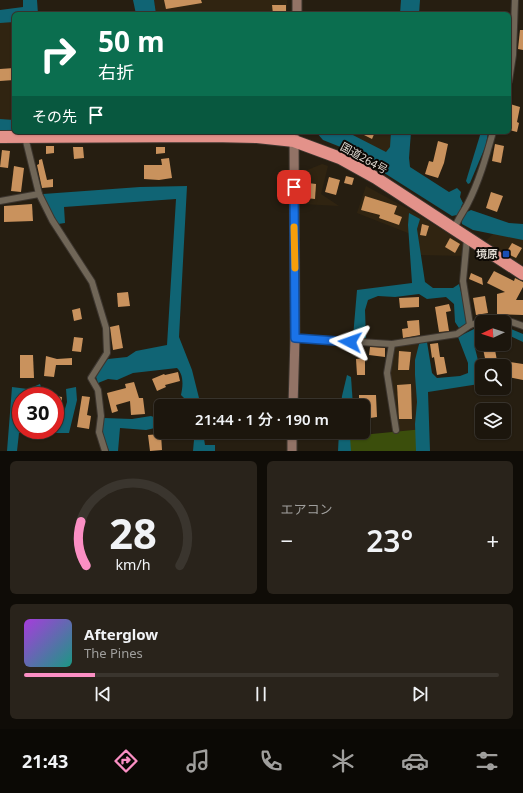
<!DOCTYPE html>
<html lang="ja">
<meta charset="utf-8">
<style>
:root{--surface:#1c160d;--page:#29231b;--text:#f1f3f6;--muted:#a09f9d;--line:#3a352e;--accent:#fb8fc4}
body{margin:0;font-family:"Noto Sans","Noto Sans JP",sans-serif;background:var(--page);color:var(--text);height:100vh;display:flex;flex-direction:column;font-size:15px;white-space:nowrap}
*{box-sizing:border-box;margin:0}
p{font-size:13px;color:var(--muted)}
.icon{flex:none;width:22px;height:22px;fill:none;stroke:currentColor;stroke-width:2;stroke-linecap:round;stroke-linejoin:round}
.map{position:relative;height:451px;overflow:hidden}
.details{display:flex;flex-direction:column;gap:10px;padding:10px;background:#0f0c07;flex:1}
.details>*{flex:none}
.top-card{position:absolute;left:12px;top:12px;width:499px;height:122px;border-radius:6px;box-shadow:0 1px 3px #0004,0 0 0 1px var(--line);background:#0b6e4f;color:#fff;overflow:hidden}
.needle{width:26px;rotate:266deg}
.buttons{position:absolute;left:475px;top:315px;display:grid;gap:8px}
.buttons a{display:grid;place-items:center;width:36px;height:36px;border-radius:6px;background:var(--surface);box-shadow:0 1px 3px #0004,0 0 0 1px var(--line);font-size:20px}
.speed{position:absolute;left:12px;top:387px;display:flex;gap:8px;font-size:20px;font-weight:700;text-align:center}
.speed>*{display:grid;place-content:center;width:52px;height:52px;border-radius:50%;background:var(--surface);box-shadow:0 1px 3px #0004,0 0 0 1px var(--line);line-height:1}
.speed .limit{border:6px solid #d22;background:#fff;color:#111}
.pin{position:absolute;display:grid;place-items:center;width:34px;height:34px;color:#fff;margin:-17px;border-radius:8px;box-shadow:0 2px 6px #0006}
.me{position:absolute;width:44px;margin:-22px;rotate:274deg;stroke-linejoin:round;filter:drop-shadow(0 0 3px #0008)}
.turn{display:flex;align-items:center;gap:14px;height:84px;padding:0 20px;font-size:18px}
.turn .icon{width:52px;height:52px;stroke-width:2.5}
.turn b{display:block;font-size:28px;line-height:34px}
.then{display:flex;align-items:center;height:38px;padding:0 20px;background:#0003;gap:8px;font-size:15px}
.big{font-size:30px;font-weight:600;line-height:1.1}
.details .card{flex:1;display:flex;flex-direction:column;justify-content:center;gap:6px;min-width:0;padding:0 14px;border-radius:6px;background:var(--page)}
.details .dial{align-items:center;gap:0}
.dial svg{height:104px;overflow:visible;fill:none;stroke:var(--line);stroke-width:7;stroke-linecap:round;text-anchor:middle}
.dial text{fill:var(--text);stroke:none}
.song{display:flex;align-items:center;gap:12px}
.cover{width:48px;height:48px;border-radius:6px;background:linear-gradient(135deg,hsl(280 70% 55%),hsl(170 70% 35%))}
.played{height:4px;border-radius:2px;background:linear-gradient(90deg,var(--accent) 15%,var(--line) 15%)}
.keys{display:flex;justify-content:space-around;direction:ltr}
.heat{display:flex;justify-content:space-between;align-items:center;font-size:22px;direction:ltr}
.details .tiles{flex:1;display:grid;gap:10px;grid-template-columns:1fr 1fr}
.card:last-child{grid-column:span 2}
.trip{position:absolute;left:154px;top:399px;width:216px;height:40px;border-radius:6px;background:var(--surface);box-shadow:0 1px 3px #0004,0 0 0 1px var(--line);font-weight:600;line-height:40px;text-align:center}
.dock{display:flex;height:64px;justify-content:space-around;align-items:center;background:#0b0905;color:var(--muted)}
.dock .icon{width:28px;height:28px}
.dock .selected{color:var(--accent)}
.dock b{font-size:18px;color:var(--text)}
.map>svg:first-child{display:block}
.built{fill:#302411}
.green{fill:#3b4e0c}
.water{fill:#106474}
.building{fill:#c9925d}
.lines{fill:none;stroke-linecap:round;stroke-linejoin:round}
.street-casing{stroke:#3d362f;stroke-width:8}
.secondary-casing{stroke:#3d362f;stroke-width:11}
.highway-casing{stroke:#3d362f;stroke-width:14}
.street{stroke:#706657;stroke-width:6}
.secondary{stroke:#927366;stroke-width:9}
.highway{stroke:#e3928a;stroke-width:12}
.route-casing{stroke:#114b97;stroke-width:10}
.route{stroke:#1a73e8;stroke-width:7}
.slow{stroke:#f59e0b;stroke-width:7}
.transit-dot{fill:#1a4fb4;stroke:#0c0804;stroke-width:1.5}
.labels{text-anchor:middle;stroke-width:4;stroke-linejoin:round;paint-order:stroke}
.street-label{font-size:11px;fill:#dfd9d1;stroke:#0c0804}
.poi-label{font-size:11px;font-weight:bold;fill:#dfd9d1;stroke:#0c0804;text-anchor:end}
</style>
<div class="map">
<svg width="523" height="451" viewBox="0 0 523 451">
<rect width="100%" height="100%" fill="#261e11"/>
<g class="built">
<polygon points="154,0 287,0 287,14 156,14"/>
<polygon points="14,16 14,122 0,122 0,18"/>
<polygon points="335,132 405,132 402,166"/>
<polygon points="322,164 328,166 321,194 339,206 302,204 305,171"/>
<polygon points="366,186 417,214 468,246 467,256 418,255 413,235 357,213"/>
<polygon points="503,224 523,234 523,263 521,266 485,242"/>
<polygon points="418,342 422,383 423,429 392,432 385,372 390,345"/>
</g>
<polygon class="green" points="423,429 424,451 340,451 341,437"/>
<g class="water">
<polygon points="23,0 37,0 38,14 14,14 14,22 0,23 0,10 23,7"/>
<polygon points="133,0 154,0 156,14 136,14"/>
<polygon points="401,0 420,0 419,14 400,14"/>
<polygon points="0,119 14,120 14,132 0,131"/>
<polygon points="316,132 347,132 386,152 390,147 391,132 411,132 409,158 410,167 449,192 457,188 461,192 460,197 463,203 461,207 467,212 471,210 509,223 523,224 523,240 473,230 462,224 461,218 457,215 452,216 348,150 323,140"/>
<polygon points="481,132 488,132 486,145 470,183 468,184 466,181"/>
<path d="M187 186 179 337 192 370 201 406H187L185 399 181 395C183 386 184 375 177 368L133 373 117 380 108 379 98 383 96 377 98 371 108 359 127 357 136 351 167 345 176 199 64 207 65 223 58 224 52 216 43 194 140 187Z"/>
<polygon points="409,213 420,219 417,229 425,282 433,288 453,288 459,284 466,312 466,324 459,328 455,322 454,304 446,297 427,299 419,294 395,297 378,296 368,300 365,310 366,338 353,337 357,290 412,283 408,225"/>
<polygon points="480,326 482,326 482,335 476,338 475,348 482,377 479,384 428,392 430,451 416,451 415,424 417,402 415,375 415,360 419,344 422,342 427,342 432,373 437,378 460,376 468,373 468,363 458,337"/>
<polygon points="504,326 523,334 523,342 504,333"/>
<polygon points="347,375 351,377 353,406 341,406 342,396"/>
<polygon points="40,384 41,387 26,396 21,396 21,430 55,430 55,421 62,419 67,402 66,389 76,387 77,400 69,433 19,433 17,451 7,451 12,387 28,389"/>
<polygon points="151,416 156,418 155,428 146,430 120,428 118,451 109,451 102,433 104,418 132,419"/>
<polygon points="192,432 203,432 205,445 215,445 215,451 193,451 194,440"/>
<polygon points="339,432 352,432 350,437 351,451 338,451"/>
</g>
<g class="building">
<polygon points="164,0 201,0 202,3 166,9"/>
<polygon points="272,5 286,5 286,14 273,14"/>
<polygon points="520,30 523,30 523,50 518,49"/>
<polygon points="14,68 14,80 0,81 0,69"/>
<polygon points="510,104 520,107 517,122 519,123 517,132 509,130"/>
<polygon points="358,132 375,132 372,139"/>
<polygon points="438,141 448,144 444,163 438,178 425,174 429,161 433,162"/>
<polygon points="495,144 504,146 501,163 492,161"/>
<polygon points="46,146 54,146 54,153 46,154"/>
<polygon points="73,147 83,147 84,158 74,159"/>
<polygon points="156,147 165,147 165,153 156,154"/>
<polygon points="2,150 10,151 8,168 0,167"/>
<polygon points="169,158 172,178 159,180 144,179 144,165 162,165 161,159"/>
<polygon points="42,159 47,180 53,179 53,187 42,188 37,165 39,164 39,160"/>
<polygon points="14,166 24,168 21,192 11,191"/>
<polygon points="346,176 354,178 352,185 344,183"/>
<polygon points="329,177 340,180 336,195 325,192"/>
<polygon points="308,183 316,184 315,199 306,198"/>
<polygon points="491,192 503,196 497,212 486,208"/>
<polygon points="365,196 397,206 394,214 402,217 399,225 379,218 380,215 361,210"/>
<polygon points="32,204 33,221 4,222 4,206"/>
<polygon points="422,224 429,226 426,236 420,235"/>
<polygon points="450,238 460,244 455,253 445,247"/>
<polygon points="512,243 522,248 516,258 506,253"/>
<polygon points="494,271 514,281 515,278 523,282 523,287 516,300 523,300 523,315 497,314 497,294 505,292 487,283"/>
<polygon points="471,273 482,278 483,285 469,279"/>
<polygon points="128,292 130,306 118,307 117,293"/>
<polygon points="485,296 488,313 476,315 473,298"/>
<polygon points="419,297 419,307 400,308 399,298"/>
<polygon points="449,304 451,311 446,312 449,331 439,332 435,307"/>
<polygon points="80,308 82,319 74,321 72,310"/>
<polygon points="419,320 420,335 403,338 402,329 408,328 407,321"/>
<polygon points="119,325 123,348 113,350 110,327"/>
<polygon points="74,337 83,338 81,352 72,351"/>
<polygon points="438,343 440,357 444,357 447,373 437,375 434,357 432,358 430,344"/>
<polygon points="482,344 494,344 497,361 486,363"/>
<polygon points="370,347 385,348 385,357 369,355"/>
<polygon points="399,351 411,352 409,370 398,370"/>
<polygon points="20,355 33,355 34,378 20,378"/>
<polygon points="46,356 57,359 72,358 72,365 56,365 54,377 44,376"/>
<polygon points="365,358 365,375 357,375 356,359"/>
<polygon points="510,362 523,364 523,380 508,377"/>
<polygon points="178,372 180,381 165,385 166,387 157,391 152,379 164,374 165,375"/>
<polygon points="134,382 139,398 143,398 145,414 131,415 130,401 116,405 118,411 112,413 107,393 126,388 125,384"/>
<polygon points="411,384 412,419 399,419 397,385"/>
<polygon points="359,395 376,395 377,417 363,419 363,406 359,406"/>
<polygon points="55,396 62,397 61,408 55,407"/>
<polygon points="82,396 90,397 87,415 91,416 89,429 77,427"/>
<polygon points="161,434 162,450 150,451 148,435"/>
</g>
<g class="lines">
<defs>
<g id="street">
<polyline points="509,81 513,55 515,0"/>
<polyline points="25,137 39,194 52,220 92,282 106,328 107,353 91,378 98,390 101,416 99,432 105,451"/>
<polyline points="0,201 39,194"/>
<path d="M454 230C457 220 462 214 467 205 479 182 486 157 493 132"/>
<polyline points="467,238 463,281 470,325"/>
<polyline points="295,338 392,344 457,334 470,325 480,322 503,319 523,326"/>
<polyline points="392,344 387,373 396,430"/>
</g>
<g id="secondary">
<polyline points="297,14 297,0"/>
<polyline points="293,406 295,338 294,132"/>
<polyline points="292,451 292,432"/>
</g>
<polyline id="highway" points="0,137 212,136 257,137 294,141 340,158 376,178 523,274"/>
</defs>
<use href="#street" class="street-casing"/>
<use href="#secondary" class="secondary-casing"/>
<use href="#highway" class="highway-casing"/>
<use href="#street" class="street"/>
<use href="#secondary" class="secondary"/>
<use href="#highway" class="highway"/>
</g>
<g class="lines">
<defs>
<polyline id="route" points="294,187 295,338 350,342"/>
</defs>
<use href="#route" class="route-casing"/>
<use href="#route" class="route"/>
<polyline class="slow" points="294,227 295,268"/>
</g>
<rect class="transit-dot" x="502" y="250" width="8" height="8" rx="2"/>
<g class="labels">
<g class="street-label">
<text transform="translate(364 158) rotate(29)" y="4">国道264号</text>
</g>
<g class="poi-label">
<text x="498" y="258">境原</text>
</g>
</g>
</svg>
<div class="buttons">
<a><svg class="needle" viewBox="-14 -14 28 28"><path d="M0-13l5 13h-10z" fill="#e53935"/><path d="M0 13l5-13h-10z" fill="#a09f9d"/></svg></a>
<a><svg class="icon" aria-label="search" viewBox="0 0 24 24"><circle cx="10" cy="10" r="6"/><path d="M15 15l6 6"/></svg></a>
<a><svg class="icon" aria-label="layers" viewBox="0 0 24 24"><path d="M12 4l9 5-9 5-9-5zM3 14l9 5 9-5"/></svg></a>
</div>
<div class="speed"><div class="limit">30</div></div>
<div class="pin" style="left:294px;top:187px;background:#d93025"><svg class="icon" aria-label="arrive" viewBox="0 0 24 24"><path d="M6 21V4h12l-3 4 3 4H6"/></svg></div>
<svg class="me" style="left:350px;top:342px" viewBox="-20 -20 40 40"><path d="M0-17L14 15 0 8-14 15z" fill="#1a73e8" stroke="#fff" stroke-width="4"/></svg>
<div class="trip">21:44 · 1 分 · 190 m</div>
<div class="top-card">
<div class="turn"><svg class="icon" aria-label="right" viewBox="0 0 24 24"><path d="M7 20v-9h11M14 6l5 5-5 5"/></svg><div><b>50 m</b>右折</div></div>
<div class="then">その先<svg class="icon" aria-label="arrive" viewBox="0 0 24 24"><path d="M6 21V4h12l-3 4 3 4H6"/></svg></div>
</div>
</div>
<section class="details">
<div class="tiles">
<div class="card dial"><svg viewBox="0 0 100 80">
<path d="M14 69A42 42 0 1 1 86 69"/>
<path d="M14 69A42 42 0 0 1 10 35" stroke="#fb8fc4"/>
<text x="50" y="56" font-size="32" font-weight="700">28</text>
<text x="50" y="72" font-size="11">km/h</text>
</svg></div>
<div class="card"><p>エアコン</p>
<div class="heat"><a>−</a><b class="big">23°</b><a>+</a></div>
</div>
<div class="card">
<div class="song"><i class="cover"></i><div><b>Afterglow</b><p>The Pines</p></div></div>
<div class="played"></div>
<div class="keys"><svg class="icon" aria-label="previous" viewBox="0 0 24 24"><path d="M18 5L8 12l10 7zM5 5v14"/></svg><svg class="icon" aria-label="pause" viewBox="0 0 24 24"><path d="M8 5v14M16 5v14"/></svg><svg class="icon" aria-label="next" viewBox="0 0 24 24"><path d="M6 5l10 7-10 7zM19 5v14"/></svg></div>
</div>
</div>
</section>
<nav class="dock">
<b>21:43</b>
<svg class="icon selected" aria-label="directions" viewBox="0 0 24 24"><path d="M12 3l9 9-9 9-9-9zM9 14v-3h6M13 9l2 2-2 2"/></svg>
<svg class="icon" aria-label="music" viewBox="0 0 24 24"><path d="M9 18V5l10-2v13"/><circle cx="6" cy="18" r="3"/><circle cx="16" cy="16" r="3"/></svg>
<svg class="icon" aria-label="phone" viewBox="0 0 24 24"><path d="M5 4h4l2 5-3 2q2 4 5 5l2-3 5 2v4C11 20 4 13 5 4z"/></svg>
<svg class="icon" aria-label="climate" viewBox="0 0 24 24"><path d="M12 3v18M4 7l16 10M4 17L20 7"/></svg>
<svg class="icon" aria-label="car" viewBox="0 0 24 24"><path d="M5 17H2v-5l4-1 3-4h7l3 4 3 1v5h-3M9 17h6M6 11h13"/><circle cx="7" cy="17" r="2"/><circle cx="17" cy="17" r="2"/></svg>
<svg class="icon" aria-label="filters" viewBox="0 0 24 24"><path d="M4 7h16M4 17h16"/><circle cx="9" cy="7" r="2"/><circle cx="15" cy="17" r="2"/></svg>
</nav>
